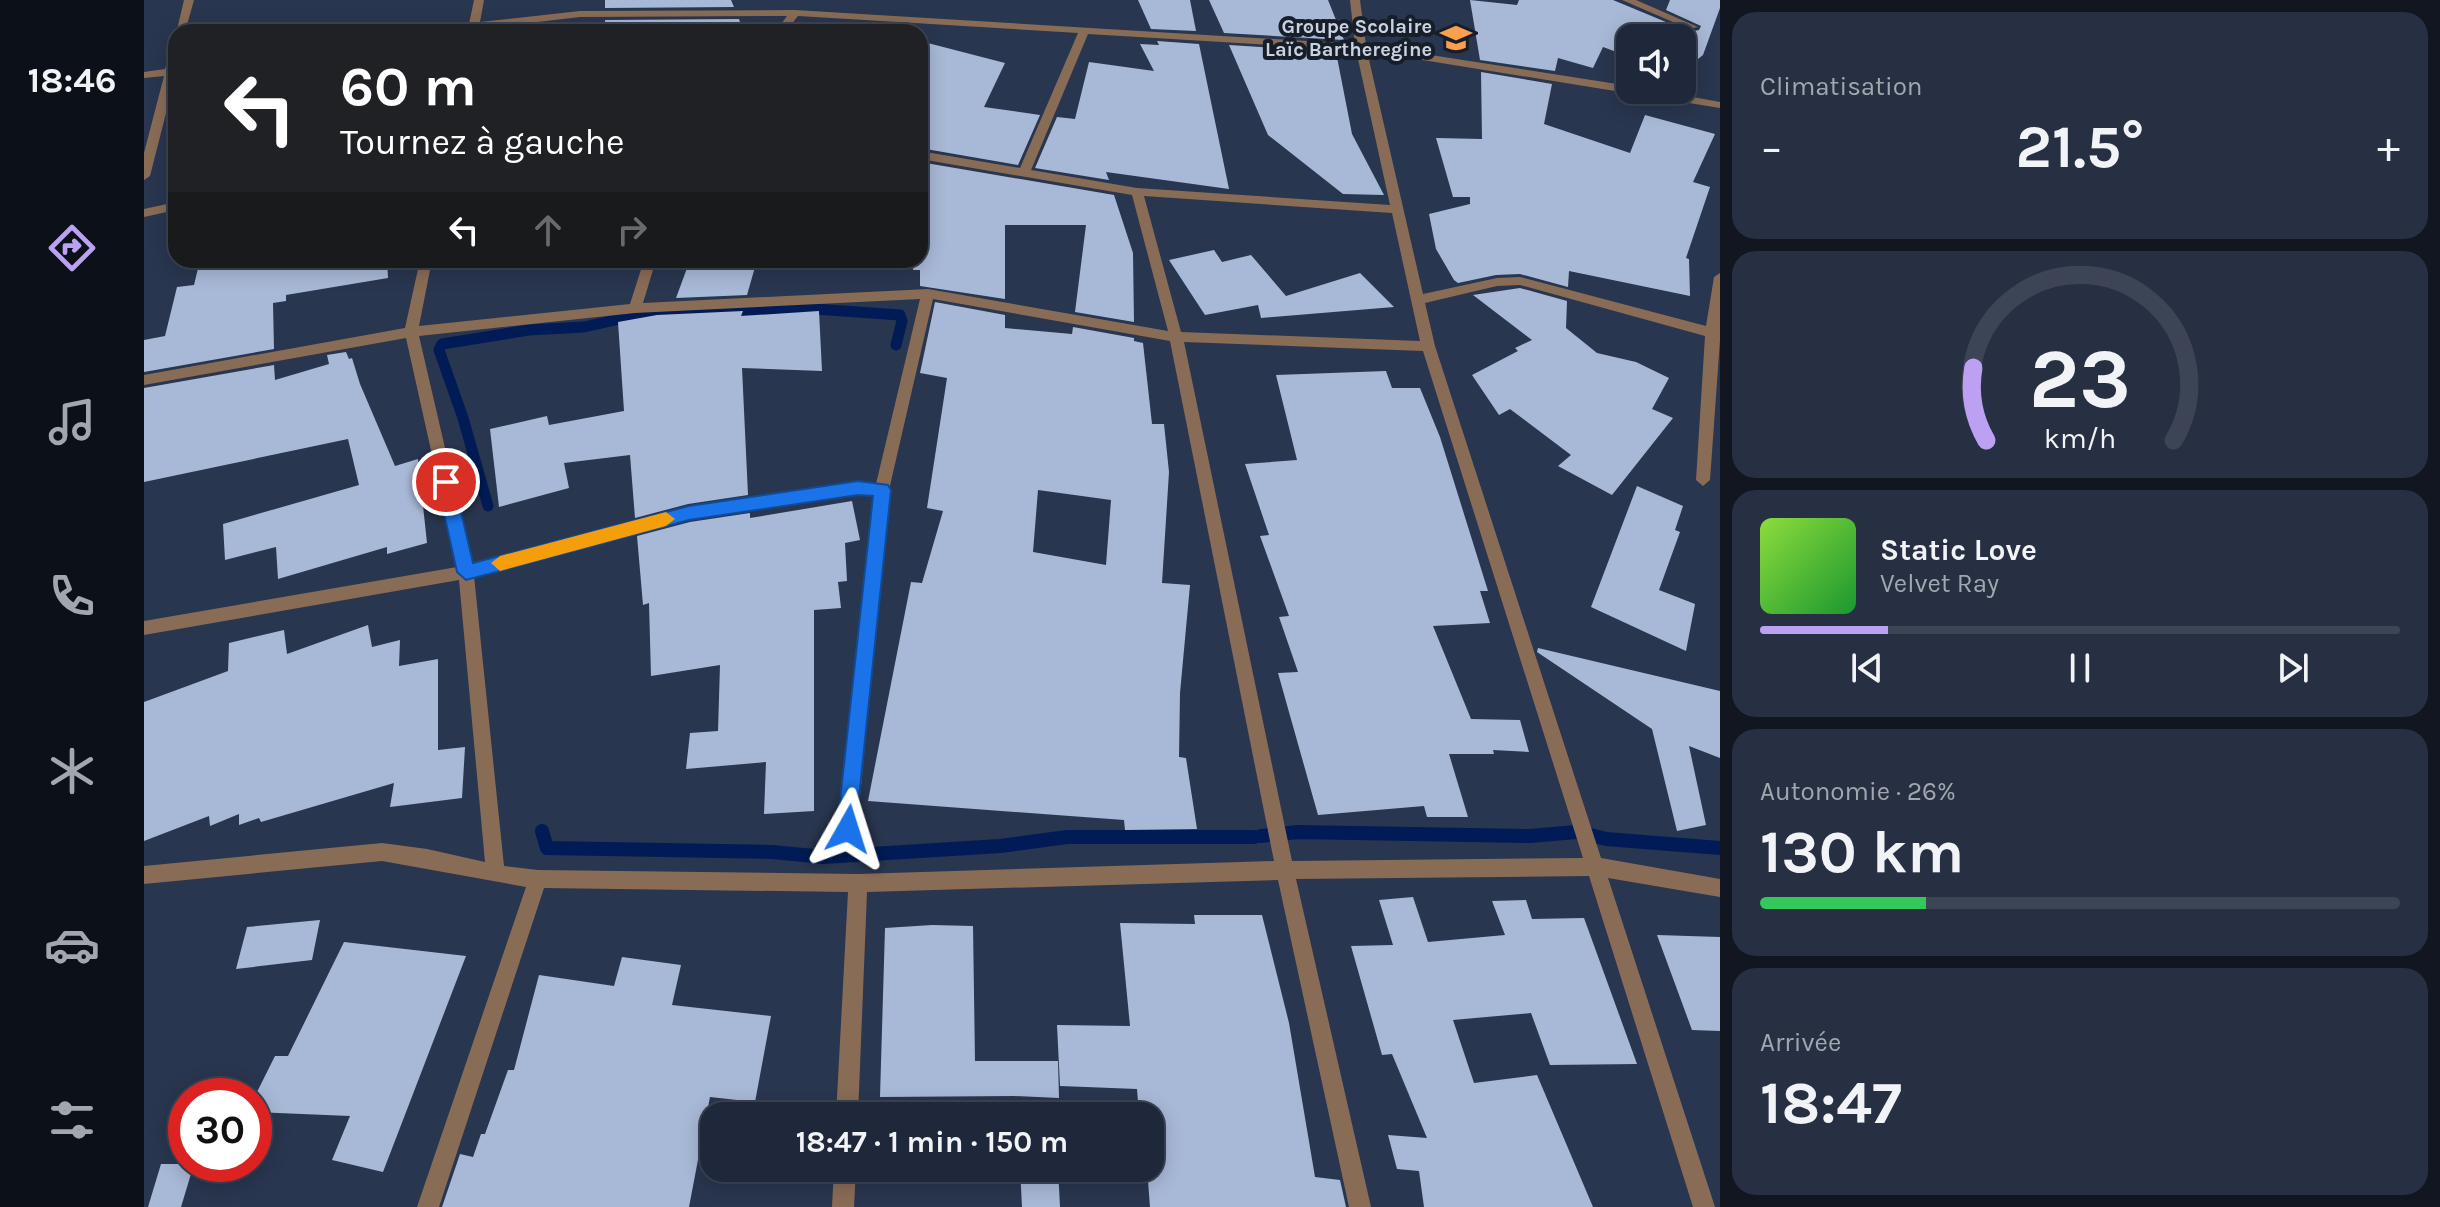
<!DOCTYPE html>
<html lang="fr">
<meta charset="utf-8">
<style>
:root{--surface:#1f283b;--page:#273042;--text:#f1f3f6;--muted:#a1a6af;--line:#3c4455;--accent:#bca0f2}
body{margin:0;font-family:Karla,sans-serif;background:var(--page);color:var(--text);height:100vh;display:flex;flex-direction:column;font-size:30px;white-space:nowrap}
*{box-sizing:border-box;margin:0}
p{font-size:26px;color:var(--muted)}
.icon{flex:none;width:44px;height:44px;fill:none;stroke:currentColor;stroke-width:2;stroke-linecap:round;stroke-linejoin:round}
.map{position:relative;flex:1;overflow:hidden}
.side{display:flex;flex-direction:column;gap:12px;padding:12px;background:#111620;width:720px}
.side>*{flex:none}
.top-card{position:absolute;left:24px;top:24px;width:760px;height:244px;border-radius:24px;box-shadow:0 4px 20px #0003,0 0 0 2px var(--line);background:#202124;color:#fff;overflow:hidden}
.fabs{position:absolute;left:1472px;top:24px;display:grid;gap:16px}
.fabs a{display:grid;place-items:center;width:80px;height:80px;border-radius:16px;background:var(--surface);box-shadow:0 4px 20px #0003,0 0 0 2px var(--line);font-size:40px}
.speed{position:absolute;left:24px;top:1078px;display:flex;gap:16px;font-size:40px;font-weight:700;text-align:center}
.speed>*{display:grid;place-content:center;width:104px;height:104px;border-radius:50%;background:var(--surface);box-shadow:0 4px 20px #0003,0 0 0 2px var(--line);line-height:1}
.speed .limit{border:12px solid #d22;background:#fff;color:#111}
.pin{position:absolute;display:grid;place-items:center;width:68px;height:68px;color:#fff;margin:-34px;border:4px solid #fff;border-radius:50%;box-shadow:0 2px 8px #0007}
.me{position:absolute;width:88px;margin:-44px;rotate:6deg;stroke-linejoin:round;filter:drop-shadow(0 0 6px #0008)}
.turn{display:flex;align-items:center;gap:28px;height:168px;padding:0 40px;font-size:36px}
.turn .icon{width:104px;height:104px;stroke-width:2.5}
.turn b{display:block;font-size:56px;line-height:68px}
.lanes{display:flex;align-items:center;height:76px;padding:0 40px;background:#0003;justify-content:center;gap:40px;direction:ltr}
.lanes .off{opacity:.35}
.big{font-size:60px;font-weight:700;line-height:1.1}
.side .widget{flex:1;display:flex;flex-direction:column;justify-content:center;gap:12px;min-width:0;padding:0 28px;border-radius:24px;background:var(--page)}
.side .dial{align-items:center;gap:0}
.dial svg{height:208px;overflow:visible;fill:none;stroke:var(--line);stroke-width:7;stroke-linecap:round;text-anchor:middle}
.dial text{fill:var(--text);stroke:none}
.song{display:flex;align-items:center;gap:24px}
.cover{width:96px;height:96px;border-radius:12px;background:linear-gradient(135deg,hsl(90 70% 55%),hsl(130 70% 35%))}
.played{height:8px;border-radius:4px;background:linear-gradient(90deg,var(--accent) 20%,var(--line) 20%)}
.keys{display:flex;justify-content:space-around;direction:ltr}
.heat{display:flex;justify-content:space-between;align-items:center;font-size:44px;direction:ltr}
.charge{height:12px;border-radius:6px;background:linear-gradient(90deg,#34c759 26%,var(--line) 0)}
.trip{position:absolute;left:556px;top:1102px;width:464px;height:80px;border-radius:24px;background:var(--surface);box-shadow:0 4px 20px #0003,0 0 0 2px var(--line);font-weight:700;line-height:80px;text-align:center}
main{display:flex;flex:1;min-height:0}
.dock{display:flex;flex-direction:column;width:144px;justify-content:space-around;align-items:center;background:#0c1018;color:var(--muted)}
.dock .icon{width:56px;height:56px}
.dock .on{color:var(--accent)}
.dock b{font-size:36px;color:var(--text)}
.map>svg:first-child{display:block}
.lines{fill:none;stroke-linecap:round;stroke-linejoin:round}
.stream-far1{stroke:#001b55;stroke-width:11}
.stream{stroke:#001b55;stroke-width:14}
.building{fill:#a8b9d7;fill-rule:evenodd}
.street{fill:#896c56;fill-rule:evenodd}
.route{fill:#1a73e8;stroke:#114b97;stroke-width:2}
.slow{fill:#f59e0b}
.labels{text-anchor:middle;stroke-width:8;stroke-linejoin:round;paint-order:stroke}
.far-poi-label{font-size:20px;font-weight:bold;fill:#c9d2e1;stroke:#181e29;text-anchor:end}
</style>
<main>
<nav class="dock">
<b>18:46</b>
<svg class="icon on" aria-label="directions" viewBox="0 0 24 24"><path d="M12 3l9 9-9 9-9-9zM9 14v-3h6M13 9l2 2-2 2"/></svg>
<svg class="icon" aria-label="music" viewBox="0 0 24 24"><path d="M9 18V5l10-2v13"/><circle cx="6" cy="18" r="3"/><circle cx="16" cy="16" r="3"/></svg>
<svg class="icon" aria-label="phone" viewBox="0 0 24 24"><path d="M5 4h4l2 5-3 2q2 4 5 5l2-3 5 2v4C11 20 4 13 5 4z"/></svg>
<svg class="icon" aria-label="climate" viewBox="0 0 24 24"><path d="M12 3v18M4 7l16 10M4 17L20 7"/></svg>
<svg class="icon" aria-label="car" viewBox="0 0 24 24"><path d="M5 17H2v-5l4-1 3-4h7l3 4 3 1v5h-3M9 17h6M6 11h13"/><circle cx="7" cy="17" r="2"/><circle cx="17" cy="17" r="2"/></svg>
<svg class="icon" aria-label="filters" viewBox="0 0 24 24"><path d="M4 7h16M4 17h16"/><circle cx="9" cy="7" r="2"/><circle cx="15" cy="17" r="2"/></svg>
</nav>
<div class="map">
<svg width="1576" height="1207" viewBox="0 0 1576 1207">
<rect width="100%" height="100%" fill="#29364f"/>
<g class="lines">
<polyline class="stream-far1" points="344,506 319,418 295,350 298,344 385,330 440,327 494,315 539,311 671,309 756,315 758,321 752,345"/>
<g class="stream">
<polyline points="398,831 403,848 628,852 680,857 856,846 923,837 1110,837"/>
<polyline points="1439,833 1462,839 1576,848"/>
<polyline points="1117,836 1154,832 1386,836 1432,832"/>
</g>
</g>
<g class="building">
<polygon points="461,0 587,0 590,7 461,8"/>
<polygon points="994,0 1046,0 1052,31 1007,29"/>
<polygon points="1065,0 1184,0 1200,40 1080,33"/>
<polygon points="1326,0 1373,5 1375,0 1469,0 1546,32 1555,30 1557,26 1522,10 1526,0 1576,0 1576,8 1559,55 1538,72 1538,38 1486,38 1486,57 1459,47 1449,68 1414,58 1411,71 1336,60"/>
<polygon points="595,19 599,32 462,32 461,20"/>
<polygon points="776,41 861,63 840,107 896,115 874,165 776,148"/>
<polygon points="1013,41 1055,44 1085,189 962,172 965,180 891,168 913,117 931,119 945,62 1010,71 996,44 1015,45"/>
<polygon points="1085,45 1192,52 1208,134 1240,195 1199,194 1124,135"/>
<polygon points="1337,72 1408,84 1400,124 1486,153 1501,115 1571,134 1549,182 1566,187 1542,258 1545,259 1546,296 1425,271 1424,287 1376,274 1352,275 1314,283 1310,280 1292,249 1285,214 1326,204 1326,197 1309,197 1292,138 1338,139"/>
<polygon points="776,162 970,195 989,253 990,322 931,312 942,225 861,225 861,299 776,286 776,270 769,270 770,260 776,260"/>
<polygon points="1070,250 1078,262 1107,255 1142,296 1216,273 1250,307 1117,318 1114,305 1061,315 1025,260"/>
<polygon points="56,260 243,260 244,278 142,295 142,301 129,303 130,349 0,372 0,340 21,336 33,287 50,285"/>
<polygon points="546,260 613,260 603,295 532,298"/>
<polygon points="1376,288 1423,301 1422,328 1453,353 1492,362 1525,378 1508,409 1529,418 1468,495 1414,466 1427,455 1366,409 1355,415 1328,375 1374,351 1371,348 1388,340 1329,295"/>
<path d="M791 302 861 315V328L928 334 929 327 990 338V341L999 343 1008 424H1020L1025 472 1018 583 1046 585 1036 693 1035 757 1042 758 1053 829 981 830 980 820 724 801 767 582 778 583 799 511 783 508 803 378 776 373ZM894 490 967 500 962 565 889 552Z"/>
<polygon points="599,311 597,316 675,311 678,371 598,368 604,495 544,504 491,518 486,455 420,463 425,488 355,507 346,429 403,416 405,425 480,411 474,322 513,315"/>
<polygon points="202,352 205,359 208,358 216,384 251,466 274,459 283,543 243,554 243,547 134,579 132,547 81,560 79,524 215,485 204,439 0,482 0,388 130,365 131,380 185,364 183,355"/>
<polygon points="1242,371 1248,388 1276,388 1296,437 1344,591 1336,591 1346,623 1289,626 1327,719 1376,720 1385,752 1349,750 1350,754 1305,754 1324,817 1283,817 1280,806 1174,815 1134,673 1154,672 1135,617 1145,616 1116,536 1125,535 1101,464 1153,460 1132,375"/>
<polygon points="1493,486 1539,506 1531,530 1536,532 1515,590 1551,604 1542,651 1447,607"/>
<polygon points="708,501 716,540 701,543 703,581 694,582 697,608 670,610 670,811 620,814 622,762 542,769 546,733 574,731 576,665 507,676 505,603 499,605 493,536 546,522 606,513 606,518"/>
<polygon points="224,625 228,647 256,640 255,666 294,659 294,750 321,747 318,798 246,807 250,783 117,822 115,818 95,825 95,814 66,826 65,816 0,841 0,702 84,671 85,643 140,630 143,654"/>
<polygon points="1394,648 1576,691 1576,758 1545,746 1562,825 1533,831 1508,729 1393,652"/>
<polygon points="1269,897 1284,942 1361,935 1348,901 1382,900 1388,919 1440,918 1493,1064 1406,1065 1387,1013 1309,1020 1330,1083 1393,1075 1449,1207 1280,1207 1275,1171 1253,1169 1244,1135 1283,1138 1248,1054 1238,1055 1207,946 1249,945 1235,900"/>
<polygon points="1050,915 1118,915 1145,1023 1171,1177 1196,1180 1202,1207 1006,1207 1003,1168 1006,1168 1006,1102 994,1102 993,1089 916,1086 913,1025 986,1026 976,923 1051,924"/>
<polygon points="176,920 168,960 92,969 103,927"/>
<polygon points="788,925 829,926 831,1061 914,1061 915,1098 870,1096 736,1097 741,928"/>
<polygon points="1513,935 1576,937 1576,1031 1548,1030"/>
<polygon points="200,942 322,956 239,1172 188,1160 206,1116 110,1112 110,1098 131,1056 144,1056"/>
<polygon points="478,957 537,965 528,1005 627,1016 611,1102 566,1097 545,1207 298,1207 316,1154 329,1157 337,1134 341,1134 364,1070 370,1070 395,975 470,986"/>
<polygon points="17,1164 50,1164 37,1207 4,1207"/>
<polygon points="876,1168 914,1168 916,1207 878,1207"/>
</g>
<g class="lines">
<g class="street">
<polygon points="40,0 50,0 41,32 32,34"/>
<path d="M330 0H340L336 22 436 11 651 10 1211 44 1206 0H1216L1222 45 1486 86V90H1510L1576 102V108L1223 51 1279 294 1353 278 1376 277 1562 326 1570 277 1576 273V340L1566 480 1559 486 1552 480 1561 336 1376 285 1353 286 1281 303 1291 346 1457 858 1576 879V897L1464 878 1571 1207H1549L1445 876 1152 879 1227 1207H1205L1134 880 723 892 714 1116H692L704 892 400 888 295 1207H273L382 887 238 861 0 884V866L238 843 283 849 341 862 315 580 0 635V621L313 567 262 338 0 385V375L261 328 276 260H288L275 326 486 304 500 260H512L499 303 784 289 1024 331 988 195 776 159V151L876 168 934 33 654 16 641 32H631L643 16 436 17 335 29 334 32H324V30L274 32 279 29 325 24ZM944 34 1212 50 1246 205 993 188 887 170ZM1000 196 1248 213 1276 341 1037 332ZM776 299 732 484 714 482 545 507 328 564 275 336 491 313ZM789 299 1026 341 1130 861 714 874 394 870 360 866 330 576 545 519 714 494 730 495 695 829 698 835 704 838 710 835 713 829 745 490ZM1040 342 1279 351 1439 858 1148 861Z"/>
<polygon points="1478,0 1492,0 1554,27 1545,29"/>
<polygon points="32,45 32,74 6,176 0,180 0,153 20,76 0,78 0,72 21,69 27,48"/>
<polygon points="32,202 32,210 0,217 0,209"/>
<polygon points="690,1168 712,1168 710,1207 688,1207"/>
</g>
</g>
<polygon class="route" points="302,476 310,482 329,563 545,506 714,481 744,485 747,490 711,836 704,839 696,836 693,829 729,496 714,495 545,520 322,580 313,572 293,482"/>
<polygon class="slow" points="522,512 531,519 522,526 356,571 347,563 356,556"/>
<defs>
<symbol id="school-bare" viewBox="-9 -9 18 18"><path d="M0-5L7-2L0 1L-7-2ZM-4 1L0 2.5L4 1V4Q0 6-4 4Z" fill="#fa9f4e" stroke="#181e29" stroke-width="2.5" paint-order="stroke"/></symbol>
</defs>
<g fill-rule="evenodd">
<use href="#school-bare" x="1290" y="16" width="44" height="44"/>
</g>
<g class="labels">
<g class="far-poi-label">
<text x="1288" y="33">Groupe Scolaire<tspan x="1288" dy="23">Laïc Bartheregine</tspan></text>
</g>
</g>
</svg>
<div class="fabs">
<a><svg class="icon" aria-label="sound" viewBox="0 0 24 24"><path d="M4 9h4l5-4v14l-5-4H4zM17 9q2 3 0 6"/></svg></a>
</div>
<div class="speed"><div class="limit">30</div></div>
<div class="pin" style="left:302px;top:482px;background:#d93025"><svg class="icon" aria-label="arrive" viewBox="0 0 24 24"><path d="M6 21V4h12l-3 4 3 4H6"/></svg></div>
<svg class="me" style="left:704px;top:829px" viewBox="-20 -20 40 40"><path d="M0-17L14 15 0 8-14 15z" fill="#1a73e8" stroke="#fff" stroke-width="4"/></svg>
<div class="trip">18:47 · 1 min · 150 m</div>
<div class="top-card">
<div class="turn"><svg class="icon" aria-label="left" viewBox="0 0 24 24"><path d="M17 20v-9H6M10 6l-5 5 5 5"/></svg><div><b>60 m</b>Tournez à gauche</div></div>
<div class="lanes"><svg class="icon" aria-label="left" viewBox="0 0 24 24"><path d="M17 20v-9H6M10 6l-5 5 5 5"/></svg><svg class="icon off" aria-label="ahead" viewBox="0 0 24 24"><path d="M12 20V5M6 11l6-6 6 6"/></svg><svg class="icon off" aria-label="right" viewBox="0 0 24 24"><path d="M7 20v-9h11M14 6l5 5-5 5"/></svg></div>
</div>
</div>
<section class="side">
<div class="widget"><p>Climatisation</p>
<div class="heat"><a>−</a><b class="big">21.5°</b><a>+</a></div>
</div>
<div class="widget dial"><svg viewBox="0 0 100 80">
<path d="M14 69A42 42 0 1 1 86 69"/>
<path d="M14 69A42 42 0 0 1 9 41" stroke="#bca0f2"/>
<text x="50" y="56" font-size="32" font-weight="700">23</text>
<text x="50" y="72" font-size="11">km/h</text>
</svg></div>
<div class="widget">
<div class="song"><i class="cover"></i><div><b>Static Love</b><p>Velvet Ray</p></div></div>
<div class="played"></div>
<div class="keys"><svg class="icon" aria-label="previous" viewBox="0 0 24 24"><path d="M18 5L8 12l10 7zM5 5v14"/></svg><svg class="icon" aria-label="pause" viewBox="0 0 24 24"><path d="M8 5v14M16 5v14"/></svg><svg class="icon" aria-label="next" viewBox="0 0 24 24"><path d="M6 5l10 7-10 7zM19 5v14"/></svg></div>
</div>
<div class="widget"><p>Autonomie · 26%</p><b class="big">130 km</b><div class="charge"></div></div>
<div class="widget"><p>Arrivée</p><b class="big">18:47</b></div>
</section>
</main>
